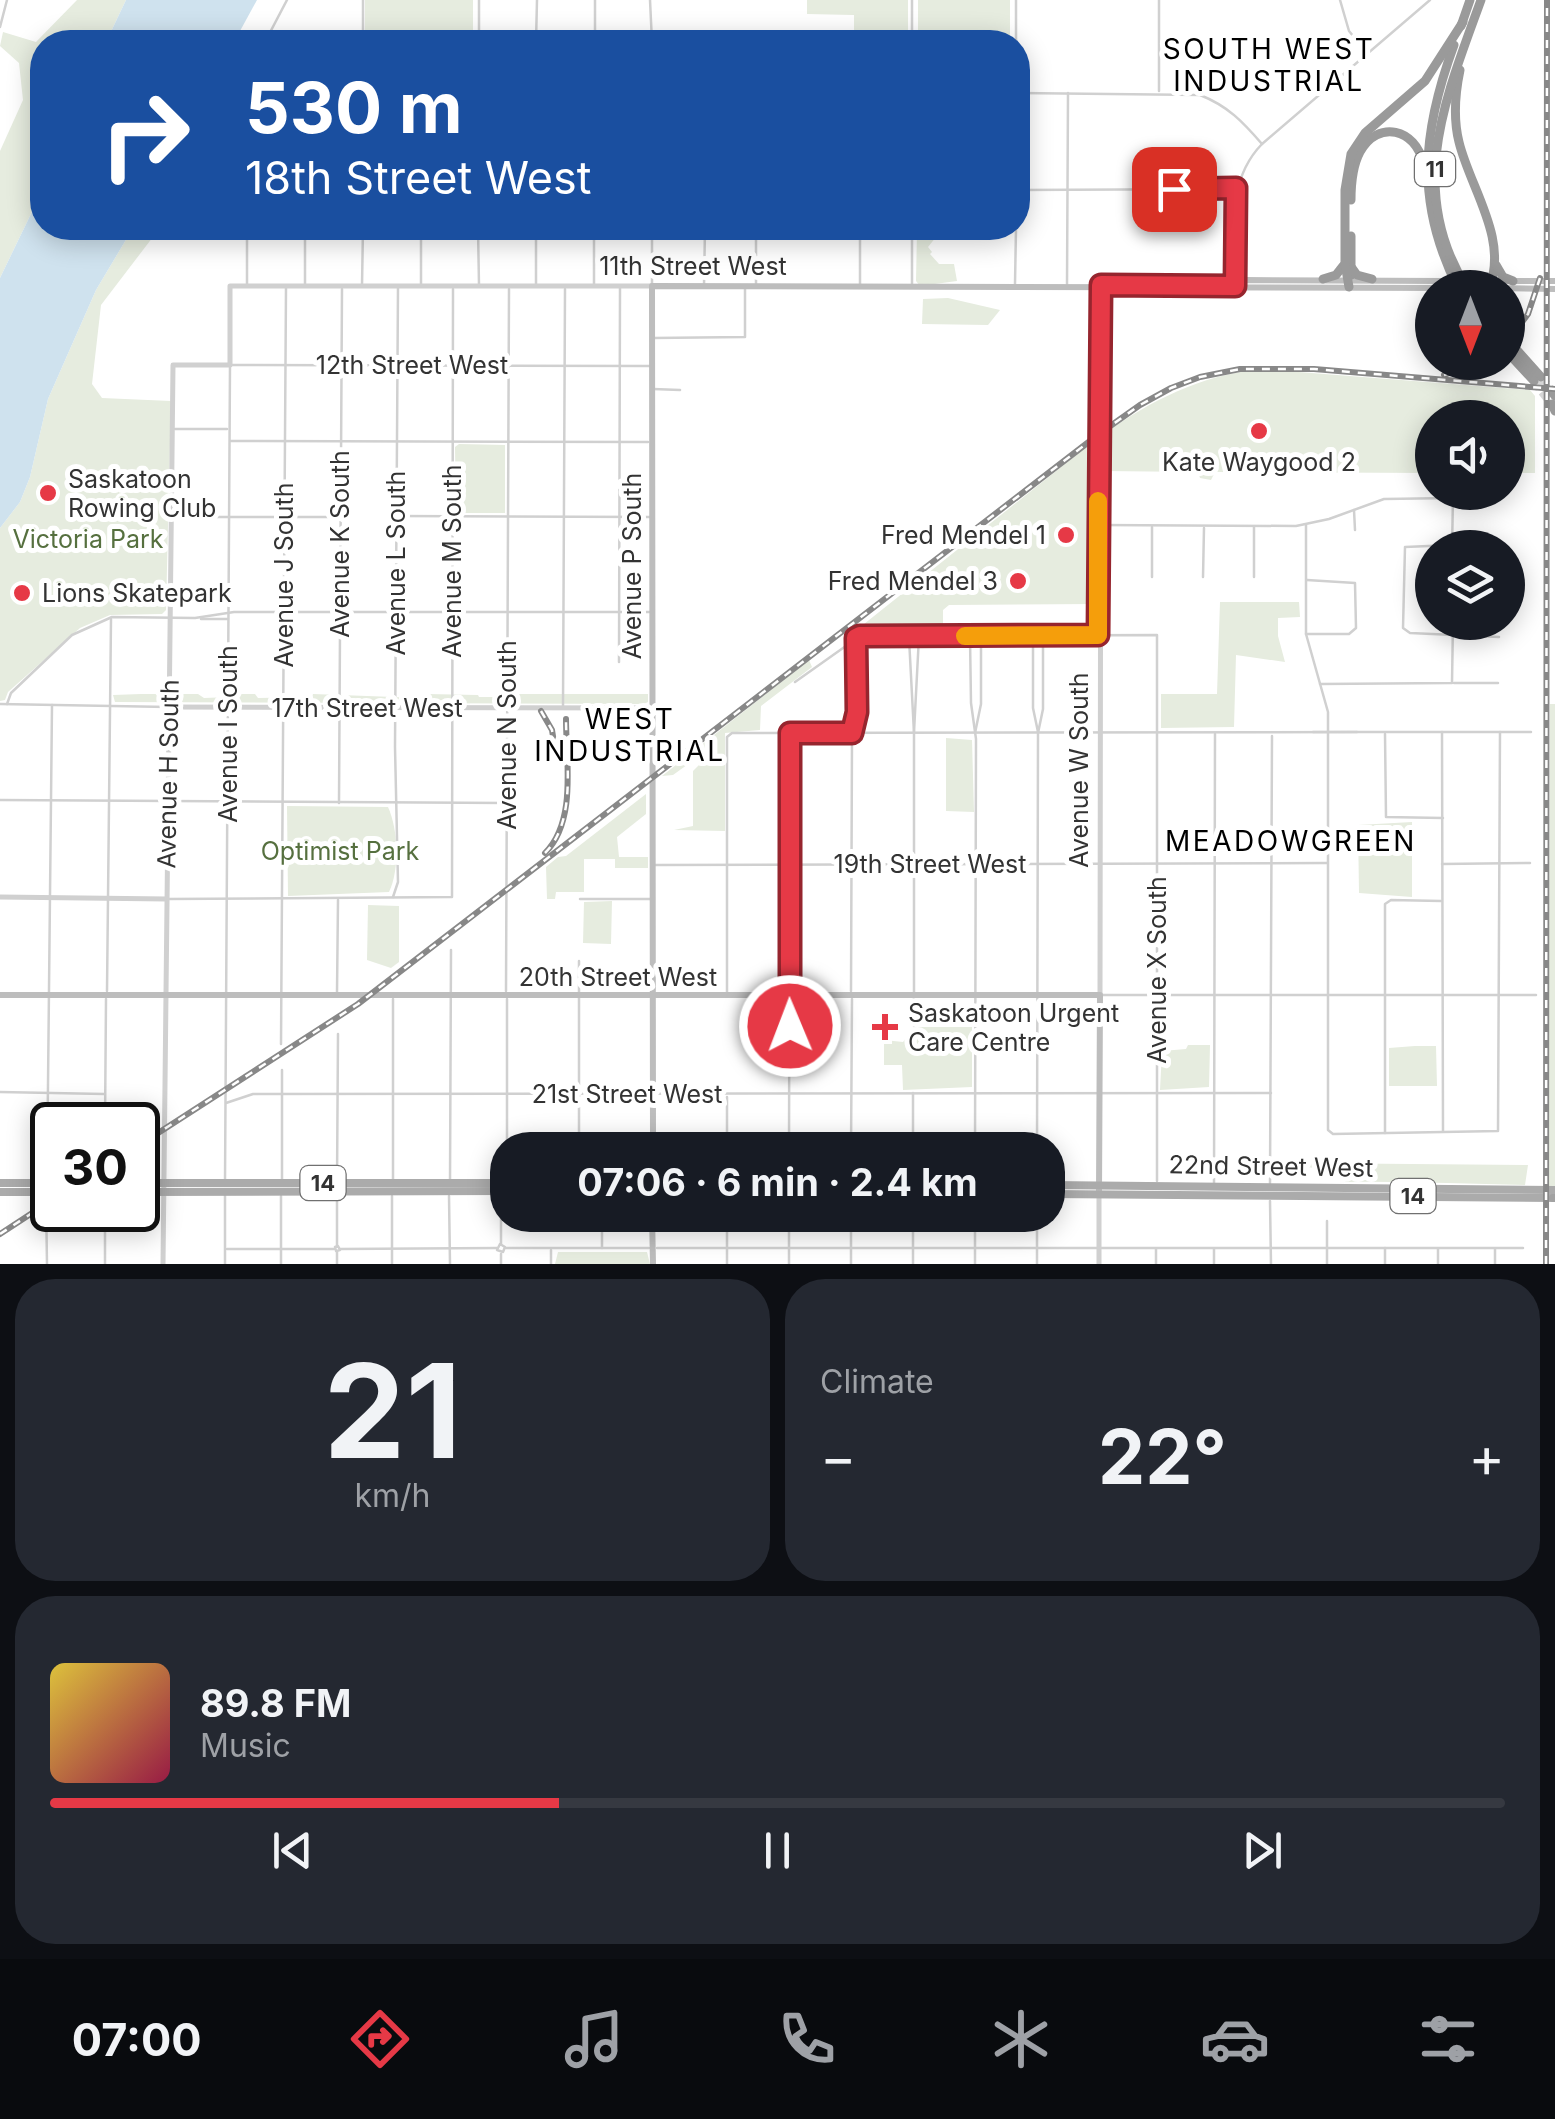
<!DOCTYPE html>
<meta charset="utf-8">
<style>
:root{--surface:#171b24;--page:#242831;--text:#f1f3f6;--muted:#9ea1a6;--line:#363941;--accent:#e63946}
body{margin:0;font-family:Inter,sans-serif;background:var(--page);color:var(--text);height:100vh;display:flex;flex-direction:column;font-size:38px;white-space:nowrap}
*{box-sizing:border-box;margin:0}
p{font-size:32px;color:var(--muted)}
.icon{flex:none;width:55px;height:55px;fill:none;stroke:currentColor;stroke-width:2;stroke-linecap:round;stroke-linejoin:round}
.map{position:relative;height:1264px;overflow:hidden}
.details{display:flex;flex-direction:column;gap:15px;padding:15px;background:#0d0f14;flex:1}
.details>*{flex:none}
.guide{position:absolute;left:30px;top:30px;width:1000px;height:210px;border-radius:40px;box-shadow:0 5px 25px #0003;background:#1a4fa0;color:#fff;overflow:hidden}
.needle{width:65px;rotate:180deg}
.tools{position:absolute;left:1415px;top:270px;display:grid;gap:20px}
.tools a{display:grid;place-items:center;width:110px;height:110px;border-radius:50%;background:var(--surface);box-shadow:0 5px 25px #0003;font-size:50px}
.speed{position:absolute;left:30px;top:1102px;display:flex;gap:20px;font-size:50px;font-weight:700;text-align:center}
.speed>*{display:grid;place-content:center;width:130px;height:130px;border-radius:50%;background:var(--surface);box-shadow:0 5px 25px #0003;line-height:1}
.speed .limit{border:5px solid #111;border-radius:15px;background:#fff;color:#111}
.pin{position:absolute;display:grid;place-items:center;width:85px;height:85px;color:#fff;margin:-42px;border-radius:20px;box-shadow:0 5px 15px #0006}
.me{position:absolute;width:110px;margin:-55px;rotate:359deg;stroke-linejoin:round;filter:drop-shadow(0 0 8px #0008)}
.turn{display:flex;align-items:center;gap:35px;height:210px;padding:0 50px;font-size:45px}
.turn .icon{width:130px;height:130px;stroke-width:2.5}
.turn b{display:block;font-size:70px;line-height:85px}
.big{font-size:75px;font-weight:700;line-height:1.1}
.details .widget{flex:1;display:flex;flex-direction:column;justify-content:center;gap:15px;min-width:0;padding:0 35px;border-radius:40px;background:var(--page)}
.details .dial{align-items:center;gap:0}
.dial b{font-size:130px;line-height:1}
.song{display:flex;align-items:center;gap:30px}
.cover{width:120px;height:120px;border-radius:15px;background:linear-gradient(135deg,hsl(50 70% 55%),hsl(340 70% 35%))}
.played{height:10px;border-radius:5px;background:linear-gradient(90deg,var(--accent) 35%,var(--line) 35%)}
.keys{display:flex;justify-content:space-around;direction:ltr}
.heat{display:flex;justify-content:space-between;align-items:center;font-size:55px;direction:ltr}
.details .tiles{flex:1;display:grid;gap:15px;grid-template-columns:1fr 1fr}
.widget:last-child{grid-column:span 2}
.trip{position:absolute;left:490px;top:1132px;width:575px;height:100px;border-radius:40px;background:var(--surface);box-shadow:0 5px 25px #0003;font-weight:700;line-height:100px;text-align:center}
.dock{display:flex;height:160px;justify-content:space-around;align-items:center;background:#090b0e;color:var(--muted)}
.dock .icon{width:70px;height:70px}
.dock .current{color:var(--accent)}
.dock b{font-size:45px;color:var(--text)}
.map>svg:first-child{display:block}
.green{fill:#e6ecdf}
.water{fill:#cfe2ee}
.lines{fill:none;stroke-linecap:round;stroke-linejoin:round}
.motorway-tunnel{stroke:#d6d6d6;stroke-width:9;stroke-dasharray:9 4.5;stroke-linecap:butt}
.minor{stroke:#d0d0d0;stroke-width:2.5}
.tertiary{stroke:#d0d0d0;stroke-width:5}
.secondary{stroke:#bdbdbd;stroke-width:6}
.primary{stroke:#ababab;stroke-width:8}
.trunk{stroke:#a2a2a2;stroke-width:8}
.motorway{stroke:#9a9a9a;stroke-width:9}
.rail-casing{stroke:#888;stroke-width:6}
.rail{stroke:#fff;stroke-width:2.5;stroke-dasharray:8;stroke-linecap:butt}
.secondary-bridge{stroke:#bdbdbd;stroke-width:6}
.route-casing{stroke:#96252e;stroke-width:25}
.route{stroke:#e63946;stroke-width:18}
.slow{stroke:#f59e0b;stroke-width:18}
.poi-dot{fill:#e63946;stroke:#fff;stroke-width:4}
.labels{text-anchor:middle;stroke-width:10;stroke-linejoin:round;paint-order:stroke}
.shield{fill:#fff;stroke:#707070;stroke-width:2.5}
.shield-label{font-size:22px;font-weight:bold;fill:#333}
.street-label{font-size:25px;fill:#333;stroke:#fff}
.poi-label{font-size:25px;fill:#333;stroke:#fff;text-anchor:start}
.park-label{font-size:25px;fill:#56703f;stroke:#fff}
.neighbourhood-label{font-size:28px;letter-spacing:2.5px;fill:#000;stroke:#fff}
</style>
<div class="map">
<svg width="1555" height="1264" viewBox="0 0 1555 1264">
<rect width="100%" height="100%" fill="#fff"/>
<g class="green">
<polygon points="77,0 126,0 106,42 42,42 42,191 0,278 0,151 23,100 19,63 0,46 3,32 36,42"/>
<polygon points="365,0 473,0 473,42 365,41"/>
<polygon points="807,0 908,0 908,42 854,42 854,15 807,14"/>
<rect x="918" y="0" width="92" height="42"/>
<polygon points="133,228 159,229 101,305 92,384 102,398 171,401 166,610 162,614 110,615 80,628 8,692 5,700 0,701 0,528 20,502 30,477 48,399 96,290"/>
<polygon points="917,232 920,237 940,232 928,247 932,252 930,254 939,264 954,264 957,281 920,286 916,281"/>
<polygon points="948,298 1000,310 988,325 922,324 923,299"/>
<path d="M1260 369 1530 390 1535 396V473H1508V418H1432V473L1215 472 1211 480 1200 478 1198 472 1102 471V435C1152 400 1199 376 1260 369Z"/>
<polygon points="1095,440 1095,604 949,605 943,610 943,632 854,632"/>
<polygon points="459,444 505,445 505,513 456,513 455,447"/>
<polygon points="1220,602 1299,602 1300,617 1278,618 1278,636 1285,662 1236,655 1234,727 1161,728 1161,694 1217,694"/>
<polygon points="809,660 812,667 761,706 760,730 725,733 725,831 674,830 693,826 693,771 701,763 698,757 673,775 662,776"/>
<polygon points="141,694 198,694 204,698 231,697 231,694 255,694 258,698 312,697 313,694 421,698 427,694 478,695 479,697 510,697 511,694 648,694 648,702 644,704 115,702 113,695"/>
<polygon points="1550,704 1555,704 1555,1187 1548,1187"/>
<polygon points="946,738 972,740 974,812 946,811"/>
<polygon points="646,794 646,814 617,837 619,857 648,857 648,868 615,868 615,859 584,859 584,892 556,892 555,899 547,899 546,867 558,857 566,856"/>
<path d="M287 806 388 807C398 829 400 869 389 892L288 896Z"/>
<polygon points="1412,822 1412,897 1359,893 1358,825"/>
<polygon points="612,901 611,944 583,943 584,902"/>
<polygon points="368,905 399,906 399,962 391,968 367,960"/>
<polygon points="915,1027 972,1027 972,1087 903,1090 902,1065 884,1065 884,1040 903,1042"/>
<polygon points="1188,1045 1210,1045 1209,1087 1160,1090 1162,1051 1186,1049"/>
<polygon points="1415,1046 1436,1046 1437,1086 1389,1086 1389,1048"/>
<path d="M1298 1163 1528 1165 1525 1185C1464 1184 1405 1181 1345 1182L1349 1170 1304 1167Z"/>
<polygon points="558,1252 647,1252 650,1264 555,1264"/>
</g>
<g class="water">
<polygon points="126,0 257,0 234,42 106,42"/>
<polygon points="42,191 42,228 133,228 96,290 48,399 30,477 20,502 0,528 0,278"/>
</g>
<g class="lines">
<g class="motorway-tunnel">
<polyline points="1541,377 1553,393"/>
<polyline points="1534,381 1552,404"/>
</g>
<g class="minor">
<polyline points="363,0 363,42"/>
<polyline points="650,0 652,42"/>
<polyline points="1159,0 1159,91"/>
<polyline points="1340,0 1349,31 1366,52"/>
<polyline points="0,27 7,0"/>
<polyline points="265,42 287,0"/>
<polyline points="479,42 479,0"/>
<polyline points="536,42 537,0"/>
<polyline points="595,42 595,0"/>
<polyline points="912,42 912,0"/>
<polyline points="1016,42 1016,0"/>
<path d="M1018 93 1200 95C1228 106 1243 122 1262 144"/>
<polyline points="1018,190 1234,189"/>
<polyline points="247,228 247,285"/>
<polyline points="305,228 305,284"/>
<polyline points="421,228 421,286"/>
<polyline points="478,228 479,285"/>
<polyline points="536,228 536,285"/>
<polyline points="756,228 756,284"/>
<polyline points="860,228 860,284"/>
<path d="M1235 278C1235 230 1226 181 1262 144L1430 0"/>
<polyline points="1015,284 1016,228"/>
<polyline points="1067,284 1068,93"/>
<polyline points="594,285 594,228"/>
<polyline points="652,285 652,228"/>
<polyline points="912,285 912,228"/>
<polyline points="362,286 363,228"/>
<polyline points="704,286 705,228"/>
<polyline points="653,338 745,337 745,287"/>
<polyline points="653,389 680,390"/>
<polyline points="175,429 227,429"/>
<polyline points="231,441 648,442"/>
<polyline points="1455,498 1499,497"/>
<polyline points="1354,510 1355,530"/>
<polyline points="398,516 650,517"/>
<polyline points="174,517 341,517"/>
<polyline points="1100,525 1296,526 1329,519 1384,499 1453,498 1452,548"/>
<polyline points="1306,525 1306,634 1328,712 1328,1130 1333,1134 1498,1131 1500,732"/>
<polyline points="1152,527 1152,577"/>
<polyline points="1203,577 1204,528"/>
<polyline points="1254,577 1254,527"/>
<polyline points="201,619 228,619"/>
<polyline points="1306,634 1349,634 1356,628 1355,583 1307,580"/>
<polyline points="1033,636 1033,708 1038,732"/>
<polyline points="1499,637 1410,633 1403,628 1405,547 1499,543"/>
<polyline points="909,638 914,733 914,1026"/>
<polyline points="970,638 971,703 976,739 975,1150"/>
<polyline points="847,645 846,709 851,732"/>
<polyline points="619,662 620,288"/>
<polyline points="795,682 860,636 1157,635 1157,1181"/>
<polyline points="1454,683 1498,683"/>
<polyline points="1320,684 1452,683 1453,622"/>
<polyline points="0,704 168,707"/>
<polyline points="7,704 11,693 72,635 112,617 195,618 234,612 651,612"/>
<polyline points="563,706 565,289"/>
<polyline points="914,732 919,636"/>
<polyline points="1313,732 1531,732"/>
<polyline points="1442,732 1443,1131"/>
<polyline points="975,733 981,704 981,638"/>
<polyline points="1385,734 1386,817 1443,818"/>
<polyline points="0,800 505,803"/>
<polyline points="339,803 342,289"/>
<polyline points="1442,864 1530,863"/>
<polyline points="655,865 1327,863"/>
<polyline points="393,897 398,882 395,747 398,286"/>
<polyline points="168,899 452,897 453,289"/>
<polyline points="580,899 650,899"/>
<polyline points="107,991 111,619"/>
<polyline points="506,991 509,289"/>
<polyline points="851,991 852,738 857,712 856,639"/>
<polyline points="337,992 338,900"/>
<polyline points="727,993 727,737 732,733 1357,732"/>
<polyline points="1102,995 1536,995"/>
<polyline points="281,1044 286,287"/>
<polyline points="282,1070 282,1179"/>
<polyline points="0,1092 104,1094"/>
<polyline points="226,1103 253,1094 1271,1093"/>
<polyline points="105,1125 106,999"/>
<polyline points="1385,1133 1385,904 1391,900 1441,901"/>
<polyline points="579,1150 579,961"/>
<polyline points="727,1150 727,1097"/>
<polyline points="789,1150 790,733"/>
<polyline points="851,1150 852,999"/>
<polyline points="913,1150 913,1093"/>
<polyline points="1037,1150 1038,733 1043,709 1043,637"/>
<polyline points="47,1179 52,705"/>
<polyline points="393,1181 393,999"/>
<polyline points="507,1181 507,999"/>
<polyline points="225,1182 230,365 650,366"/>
<polyline points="337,1182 338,1034"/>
<polyline points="450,1183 451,950"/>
<polyline points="1270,1183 1272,736"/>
<polyline points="1214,1186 1215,734"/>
<polyline points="225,1195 225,1264"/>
<polyline points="392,1196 392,1264"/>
<polyline points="449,1196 450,1264"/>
<polyline points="46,1199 47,1264"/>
<polyline points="1270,1201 1271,1264"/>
<polyline points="602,1215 602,1248"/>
<polyline points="789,1215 789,1264"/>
<polyline points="851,1215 851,1264"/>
<polyline points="975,1215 975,1264"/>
<polyline points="1327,1221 1327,1264"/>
<polygon points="500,1244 505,1247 503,1252 497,1250"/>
<polyline points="501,1244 501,1193"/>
<polyline points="337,1246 337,1195"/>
<polygon points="338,1246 340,1250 336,1251 335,1247"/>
<polyline points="506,1248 649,1248"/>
<polyline points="657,1248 1523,1248"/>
<polyline points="227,1249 334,1249"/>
<polyline points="340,1249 497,1248"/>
<polyline points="1156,1249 1156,1264"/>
<polyline points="1214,1249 1214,1264"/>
<polyline points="1438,1249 1438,1264"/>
<polyline points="1495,1249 1495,1264"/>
<polyline points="551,1250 551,1264"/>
<polyline points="337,1251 337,1264"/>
<polyline points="105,1264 105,1210"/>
<polyline points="281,1264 281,1196"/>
<polyline points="501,1264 501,1254"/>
<polyline points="727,1264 727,1215"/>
<polyline points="913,1264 913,1215"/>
<polyline points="1037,1264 1037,1215"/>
<polyline points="1385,1264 1385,1248"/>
</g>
<g class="tertiary">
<polyline points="169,707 652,708"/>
<polyline points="0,897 167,899"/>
<polyline points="1100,995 1101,285"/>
<polyline points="1099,1195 1099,1264"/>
<polyline points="163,1264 173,365 230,365 230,286 652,286"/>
</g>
<g class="secondary">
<polyline points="1473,281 1555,281"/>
<polyline points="1162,284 1244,280 1446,281"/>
<polyline points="1491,288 1555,289"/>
<polyline points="0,995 1100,995 1099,1195"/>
<polyline points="653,1150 652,286 1447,288"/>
<polyline points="652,1215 653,1264"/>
</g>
<g class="primary">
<polyline points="0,1183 52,1183"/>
<polyline points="138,1183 508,1183"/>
<polyline points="1048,1185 1555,1190"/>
<polyline points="0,1192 52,1192"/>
<polyline points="138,1192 508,1191"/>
<polyline points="1048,1194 1555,1198"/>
</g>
<polyline class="trunk" points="1553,1198 1555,1198"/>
<g class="motorway">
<polyline points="1461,26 1470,0"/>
<path d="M1454 45C1422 132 1415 203 1458 288"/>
<path d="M1460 70C1455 94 1453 118 1459 142 1470 188 1509 239 1489 288"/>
<path d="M1351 200C1351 184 1352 167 1360 152 1378 119 1416 129 1423 163"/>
<polyline points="1496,265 1503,277 1513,281"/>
<polyline points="1352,268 1357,275 1372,279"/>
<polyline points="1351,275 1351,236"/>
<polyline points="1323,279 1336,275 1343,266"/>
<polyline points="1349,287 1345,264 1345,190 1351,154 1365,133 1425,81 1463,22"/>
<path d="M1467 288C1405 190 1446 97 1481 0"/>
<polyline points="1508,340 1541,377"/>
<polyline points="1508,353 1534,381"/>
<polyline points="1553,393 1555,396"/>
<polyline points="1552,404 1555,411"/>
</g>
<defs>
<g id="rail">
<polyline points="1508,341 1528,314 1540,278"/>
<polyline points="1444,375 1481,362"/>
<polyline points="541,711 552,730 556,755"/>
<path d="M545 853C577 821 566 761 566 719"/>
<polyline points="138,1146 358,1004 1099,434 1140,405 1171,388 1200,377 1240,369 1314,369 1555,389"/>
<polyline points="0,1234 52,1200"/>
<polyline points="1546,1264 1547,0"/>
</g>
</defs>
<use href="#rail" class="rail-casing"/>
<use href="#rail" class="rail"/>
<polyline class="secondary-bridge" points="1446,281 1473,281"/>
</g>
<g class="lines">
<defs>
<polyline id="route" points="790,1026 790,733 852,733 857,712 856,638 860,636 1098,635 1101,285 1235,286 1236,188 1174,189"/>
</defs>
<use href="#route" class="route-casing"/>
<use href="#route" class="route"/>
<polyline class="slow" points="965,636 1098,635 1098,501"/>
</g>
<g class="poi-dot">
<circle cx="1259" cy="431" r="10"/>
<circle cx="48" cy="493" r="10"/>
<circle cx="1066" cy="535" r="10"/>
<circle cx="1018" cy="581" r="10"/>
<circle cx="22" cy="593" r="10"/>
<path d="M880 1012h10v10h10v10h-10v10h-10v-10h-10v-10h10z"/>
</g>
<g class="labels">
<g class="shield">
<rect x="1415" y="152" width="40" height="34" rx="8"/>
<rect x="300.5" y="1166" width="45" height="34" rx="8"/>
<rect x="1390.5" y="1179" width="45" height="34" rx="8"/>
</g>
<g class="shield-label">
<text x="1435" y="177">11</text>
<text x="323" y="1191">14</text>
<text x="1413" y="1204">14</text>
</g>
<g class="street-label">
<text x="693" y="275">11th Street West</text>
<text x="412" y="374">12th Street West</text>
<text transform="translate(340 544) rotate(-90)" y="9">Avenue K South</text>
<text transform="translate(452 561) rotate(-90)" y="9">Avenue M South</text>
<text transform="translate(396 563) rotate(-90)" y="9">Avenue L South</text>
<text transform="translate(632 566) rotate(-90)" y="9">Avenue P South</text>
<text transform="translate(284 575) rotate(-90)" y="9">Avenue J South</text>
<text x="367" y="717">17th Street West</text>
<text transform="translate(228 734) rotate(-90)" y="9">Avenue I South</text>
<text transform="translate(507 735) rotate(-90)" y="9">Avenue N South</text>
<text transform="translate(1079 770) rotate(-90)" y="9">Avenue W South</text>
<text transform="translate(168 774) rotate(-89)" y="9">Avenue H South</text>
<text x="930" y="873">19th Street West</text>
<text transform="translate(1157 970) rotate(-90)" y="9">Avenue X South</text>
<text x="618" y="986">20th Street West</text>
<text x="627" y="1103">21st Street West</text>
<text transform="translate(1271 1166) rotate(1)" y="9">22nd Street West</text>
</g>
<g class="poi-label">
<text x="1259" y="471" text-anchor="middle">Kate Waygood 2</text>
<text x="68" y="488">Saskatoon<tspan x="68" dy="29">Rowing Club</tspan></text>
<text x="1046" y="544" text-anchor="end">Fred Mendel 1</text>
<text x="998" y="590" text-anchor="end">Fred Mendel 3</text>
<text x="42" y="602">Lions Skatepark</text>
<text x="908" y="1022">Saskatoon Urgent<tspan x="908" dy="29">Care Centre</tspan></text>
</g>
<g class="park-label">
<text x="88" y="548">Victoria Park</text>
<text x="340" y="860">Optimist Park</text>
</g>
<g class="neighbourhood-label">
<text x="1269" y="59">SOUTH WEST<tspan x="1269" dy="32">INDUSTRIAL</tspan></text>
<text x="630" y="729">WEST<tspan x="630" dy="32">INDUSTRIAL</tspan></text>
<text x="1291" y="851">MEADOWGREEN</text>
</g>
</g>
</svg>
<div class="tools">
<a><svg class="needle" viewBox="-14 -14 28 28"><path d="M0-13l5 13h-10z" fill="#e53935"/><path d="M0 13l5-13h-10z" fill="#9ea1a6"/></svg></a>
<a><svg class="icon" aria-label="sound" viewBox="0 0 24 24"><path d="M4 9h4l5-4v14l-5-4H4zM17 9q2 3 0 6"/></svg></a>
<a><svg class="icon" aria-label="layers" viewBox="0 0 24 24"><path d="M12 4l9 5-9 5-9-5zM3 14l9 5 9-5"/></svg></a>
</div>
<div class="speed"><div class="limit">30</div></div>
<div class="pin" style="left:1174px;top:189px;background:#d93025"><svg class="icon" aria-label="arrive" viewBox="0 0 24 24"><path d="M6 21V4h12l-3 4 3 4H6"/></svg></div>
<svg class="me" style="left:790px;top:1026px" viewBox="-20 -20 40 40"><circle r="17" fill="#e63946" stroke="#fff" stroke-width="3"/><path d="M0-11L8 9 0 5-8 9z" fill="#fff"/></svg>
<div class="trip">07:06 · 6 min · 2.4 km</div>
<div class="guide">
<div class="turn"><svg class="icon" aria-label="right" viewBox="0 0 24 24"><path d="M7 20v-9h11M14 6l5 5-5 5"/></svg><div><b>530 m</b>18th Street West</div></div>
</div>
</div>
<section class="details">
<div class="tiles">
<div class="widget dial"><b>21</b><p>km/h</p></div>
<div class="widget"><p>Climate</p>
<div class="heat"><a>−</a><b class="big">22°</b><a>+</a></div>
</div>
<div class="widget">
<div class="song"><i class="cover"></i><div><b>89.8 FM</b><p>Music</p></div></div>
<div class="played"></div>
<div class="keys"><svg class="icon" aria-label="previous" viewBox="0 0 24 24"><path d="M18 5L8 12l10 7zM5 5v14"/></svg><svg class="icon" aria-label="pause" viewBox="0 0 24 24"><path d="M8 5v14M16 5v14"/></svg><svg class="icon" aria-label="next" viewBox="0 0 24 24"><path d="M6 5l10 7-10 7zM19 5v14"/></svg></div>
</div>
</div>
</section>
<nav class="dock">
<b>07:00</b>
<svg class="icon current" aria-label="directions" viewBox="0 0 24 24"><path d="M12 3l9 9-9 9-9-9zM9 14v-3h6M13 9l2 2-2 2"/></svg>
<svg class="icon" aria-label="music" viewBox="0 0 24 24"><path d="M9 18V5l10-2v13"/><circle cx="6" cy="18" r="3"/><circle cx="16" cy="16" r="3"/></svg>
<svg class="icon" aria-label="phone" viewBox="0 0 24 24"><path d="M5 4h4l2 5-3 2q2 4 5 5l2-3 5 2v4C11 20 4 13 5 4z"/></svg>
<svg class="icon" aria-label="climate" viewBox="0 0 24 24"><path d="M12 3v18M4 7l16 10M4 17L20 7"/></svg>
<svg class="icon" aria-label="car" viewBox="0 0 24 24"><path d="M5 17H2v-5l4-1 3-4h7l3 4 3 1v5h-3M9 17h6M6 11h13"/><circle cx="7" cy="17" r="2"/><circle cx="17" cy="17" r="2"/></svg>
<svg class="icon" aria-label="filters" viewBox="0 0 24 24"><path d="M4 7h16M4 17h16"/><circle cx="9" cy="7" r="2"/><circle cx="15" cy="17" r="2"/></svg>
</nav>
